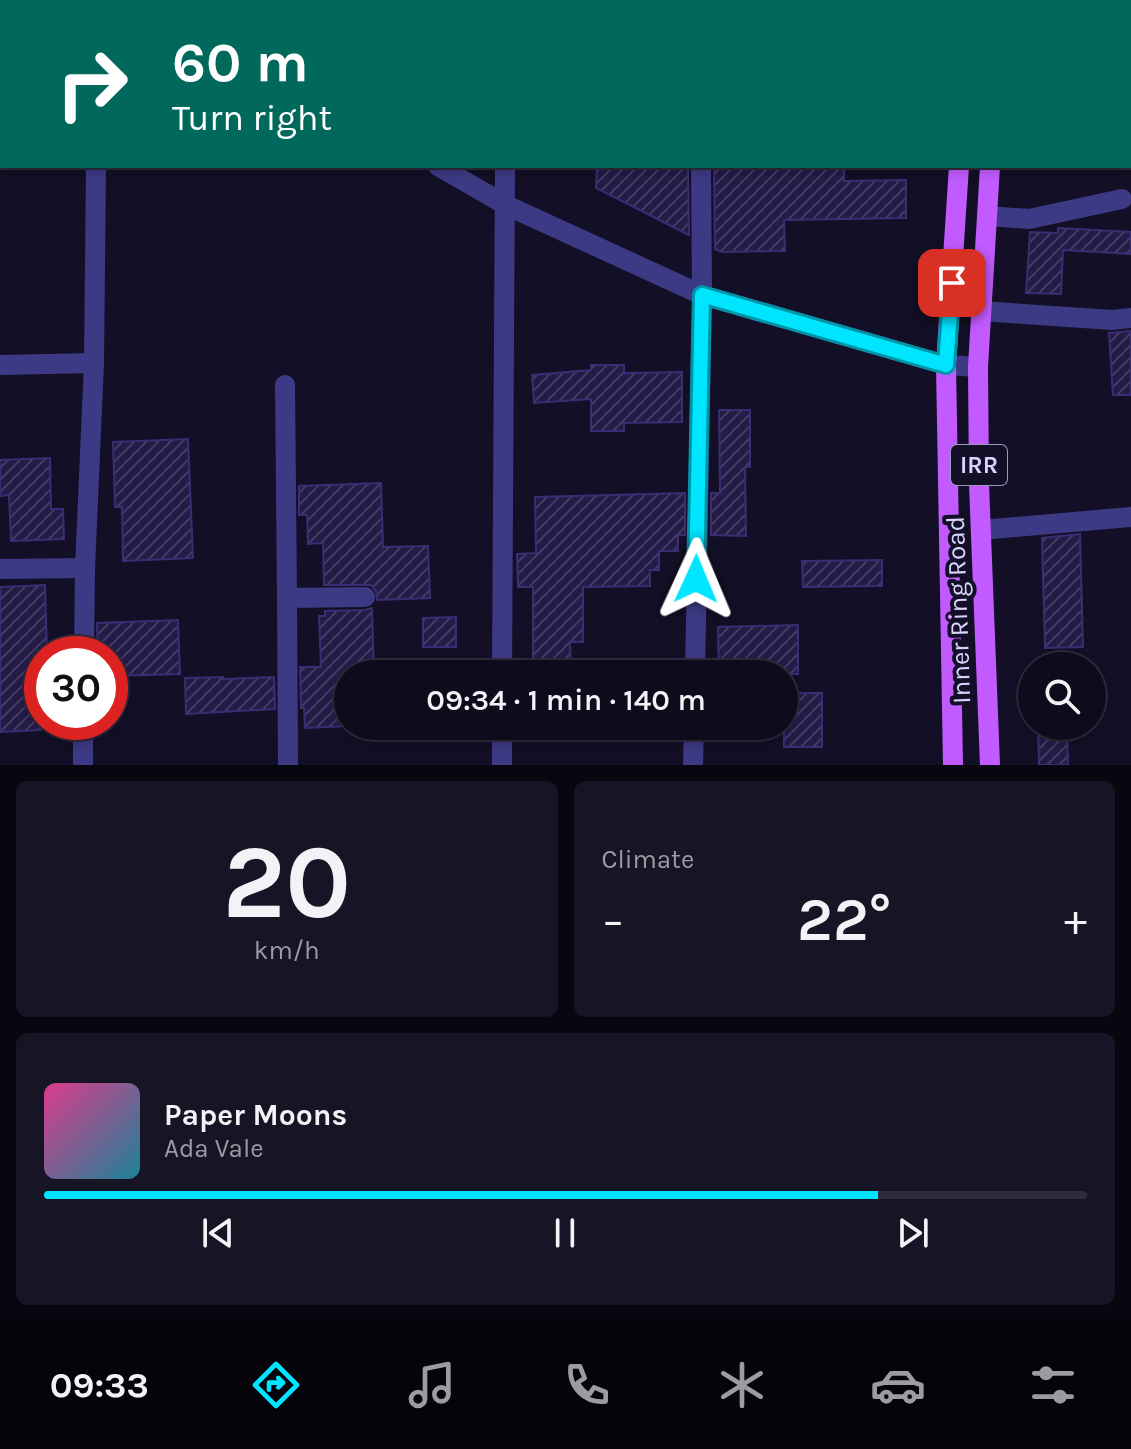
<!DOCTYPE html>
<meta charset="utf-8">
<style>
:root{--surface:#0e0b1c;--page:#171425;--text:#f1f3f6;--muted:#9b9ba3;--line:#2e2b3b;--accent:#00e5ff}
body{margin:0;font-family:Karla,sans-serif;background:var(--page);color:var(--text);height:100vh;display:flex;flex-direction:column;font-size:30px;white-space:nowrap}
*{box-sizing:border-box;margin:0}
p{font-size:26px;color:var(--muted)}
.icon{flex:none;width:44px;height:44px;fill:none;stroke:currentColor;stroke-width:2;stroke-linecap:round;stroke-linejoin:round}
.map{position:relative;height:765px;overflow:hidden}
.sheet{display:flex;flex-direction:column;gap:16px;padding:16px;background:#08060f;flex:1}
.sheet>*{flex:none}
.top-card{position:absolute;left:0px;top:0px;width:1132px;height:168px;box-shadow:0 4px 12px #0003,0 0 0 2px var(--line);background:#00695c;color:#fff;overflow:hidden}
.buttons{position:absolute;left:1018px;top:652px;display:grid;gap:16px}
.buttons a{display:grid;place-items:center;width:88px;height:88px;border-radius:50%;background:var(--surface);box-shadow:0 4px 12px #0003,0 0 0 2px var(--line);font-size:40px}
.speed{position:absolute;left:24px;top:636px;display:flex;gap:16px;font-size:40px;font-weight:700;text-align:center}
.speed>*{display:grid;place-content:center;width:104px;height:104px;border-radius:50%;background:var(--surface);box-shadow:0 4px 12px #0003,0 0 0 2px var(--line);line-height:1}
.speed .limit{border:12px solid #d22;background:#fff;color:#111}
.pin{position:absolute;display:grid;place-items:center;width:68px;height:68px;color:#fff;margin:-34px;border-radius:16px;box-shadow:0 4px 12px #0006}
.me{position:absolute;width:88px;margin:-44px;rotate:1deg;stroke-linejoin:round;filter:drop-shadow(0 0 6px #0008)}
.turn{display:flex;align-items:center;gap:28px;height:168px;padding:0 40px;font-size:36px}
.turn .icon{width:104px;height:104px;stroke-width:2.5}
.turn b{display:block;font-size:56px;line-height:68px}
.big{font-size:60px;font-weight:600;line-height:1.1}
.sheet .tile{flex:1;display:flex;flex-direction:column;justify-content:center;gap:12px;min-width:0;padding:0 28px;border-radius:12px;background:var(--page)}
.sheet .dial{align-items:center;gap:0}
.dial b{font-size:104px;line-height:1}
.song{display:flex;align-items:center;gap:24px}
.cover{width:96px;height:96px;border-radius:12px;background:linear-gradient(135deg,hsl(330 70% 55%),hsl(190 70% 35%))}
.played{height:8px;border-radius:4px;background:linear-gradient(90deg,var(--accent) 80%,var(--line) 80%)}
.keys{display:flex;justify-content:space-around;direction:ltr}
.heat{display:flex;justify-content:space-between;align-items:center;font-size:44px;direction:ltr}
.sheet .tiles{flex:1;display:grid;gap:16px;grid-template-columns:1fr 1fr}
.tile:last-child{grid-column:span 2}
.trip{position:absolute;left:334px;top:660px;width:464px;height:80px;border-radius:40px;background:var(--surface);box-shadow:0 4px 12px #0003,0 0 0 2px var(--line);font-weight:600;line-height:80px;text-align:center}
.tabs{display:flex;height:128px;justify-content:space-around;align-items:center;background:#06040b;color:var(--muted)}
.tabs .icon{width:56px;height:56px}
.tabs .on{color:var(--accent)}
.tabs b{font-size:36px;color:var(--text)}
.map>svg:first-child{display:block}
.building{fill:url(#building-hatch);stroke:#3b2d73;stroke-width:2}
.lines{fill:none;stroke-linecap:round;stroke-linejoin:round}
.minor{stroke:#3d3a85;stroke-width:20}
.major{stroke:#c25bff;stroke-width:20}
.route-casing{stroke:#0095a6;stroke-width:20}
.route{stroke:#00e5ff;stroke-width:14}
.labels{text-anchor:middle;stroke-width:8;stroke-linejoin:round;paint-order:stroke}
.shield{fill:#130f26;stroke:#9e99be;stroke-width:2}
.shield-label{font-size:24px;font-weight:bold;fill:#d9d4ff}
.street-label{font-size:26px;fill:#d9d4ff;stroke:#130f26}
</style>
<div class="map">
<svg width="1131" height="765" viewBox="0 0 1131 765">
<defs>
<pattern id="building-hatch" width="6" height="6" patternUnits="userSpaceOnUse" patternTransform="scale(2)"><rect width="6" height="6" fill="#241b47"/><path d="M-1 1l2-2M0 6l6-6M5 7l2-2" fill="none" stroke="#433b63"/></pattern>
</defs>
<rect width="100%" height="100%" fill="#130f26"/>
<g class="building">
<polygon points="597,166 688,166 689,235 596,188"/>
<polygon points="714,166 844,166 844,181 906,180 906,218 784,220 785,251 722,252 715,249"/>
<polygon points="1058,228 1131,232 1131,254 1063,250 1061,294 1026,293 1030,232 1058,233"/>
<polygon points="1131,331 1131,395 1113,395 1109,333"/>
<polygon points="591,365 624,365 624,373 682,372 682,422 624,423 624,431 591,431 591,399 534,403 532,375 591,370"/>
<polygon points="719,410 750,410 750,467 745,467 746,536 711,535 711,493 720,493"/>
<polygon points="188,439 193,558 123,561 122,507 115,507 113,442"/>
<polygon points="50,458 51,509 63,509 64,539 11,541 9,495 0,496 0,460"/>
<polygon points="381,483 383,547 428,546 430,598 377,600 376,591 371,585 324,585 323,543 308,544 307,515 299,515 299,486"/>
<polygon points="685,493 685,535 678,535 678,551 659,551 659,570 650,570 650,586 583,587 583,642 570,642 571,674 533,674 533,587 518,587 517,554 536,553 535,497"/>
<polygon points="1080,534 1083,647 1045,648 1042,538"/>
<polygon points="882,560 882,586 803,587 802,561"/>
<polygon points="45,585 47,654 42,654 42,660 39,660 41,730 0,732 0,587"/>
<polygon points="372,608 374,674 348,674 348,726 305,728 304,708 301,708 300,667 321,667 319,616 325,616 325,611 365,610"/>
<polygon points="456,617 456,647 423,647 423,618"/>
<polygon points="178,620 180,674 110,676 110,654 98,654 97,623"/>
<polygon points="798,625 798,674 719,674 718,627"/>
<polygon points="223,677 223,679 274,677 275,709 186,714 185,678"/>
<rect x="784" y="693" width="38" height="54"/>
<polygon points="1038,726 1067,726 1068,765 1039,765"/>
</g>
<g class="lines">
<g class="minor">
<polyline points="301,0 303,2"/>
<polyline points="363,0 363,2"/>
<polyline points="502,0 502,2"/>
<polyline points="700,0 700,2"/>
<polyline points="114,2 114,0"/>
<polyline points="0,123 2,123"/>
<polyline points="438,166 506,205 702,295 946,365 978,367"/>
<polyline points="987,216 1029,219 1122,199"/>
<polyline points="981,311 1112,320 1131,318"/>
<polyline points="0,365 94,363"/>
<polyline points="285,385 287,598"/>
<polyline points="981,530 1131,517"/>
<polyline points="0,569 85,568"/>
<polyline points="84,654 85,568 94,363 96,166"/>
<polyline points="502,674 505,166"/>
<polyline points="695,674 702,295 701,166"/>
<polyline points="83,765 83,722"/>
<polyline points="288,765 287,598 365,597"/>
<polyline points="502,765 502,726"/>
<polyline points="693,765 694,726"/>
</g>
<g class="major">
<polyline points="964,0 964,2"/>
<polyline points="994,0 994,2"/>
<polyline points="953,765 946,365 959,166"/>
<polyline points="990,765 979,484 978,367 990,166"/>
</g>
</g>
<g class="lines">
<defs>
<polyline id="route" points="696,579 702,295 946,365 952,283"/>
</defs>
<use href="#route" class="route-casing"/>
<use href="#route" class="route"/>
</g>
<g class="labels">
<rect class="shield" x="951" y="445" width="56" height="40" rx="6"/>
<g class="shield-label">
<text x="979" y="473">IRR</text>
</g>
<g class="street-label">
<text transform="translate(958 610) rotate(-92)" y="9">Inner Ring Road</text>
</g>
</g>
</svg>
<div class="buttons">
<a><svg class="icon" aria-label="search" viewBox="0 0 24 24"><circle cx="10" cy="10" r="6"/><path d="M15 15l6 6"/></svg></a>
</div>
<div class="speed"><div class="limit">30</div></div>
<div class="pin" style="left:952px;top:283px;background:#d93025"><svg class="icon" aria-label="arrive" viewBox="0 0 24 24"><path d="M6 21V4h12l-3 4 3 4H6"/></svg></div>
<svg class="me" style="left:696px;top:579px" viewBox="-20 -20 40 40"><path d="M0-17L14 15 0 8-14 15z" fill="#00e5ff" stroke="#fff" stroke-width="4"/></svg>
<div class="trip">09:34 · 1 min · 140 m</div>
<div class="top-card">
<div class="turn"><svg class="icon" aria-label="right" viewBox="0 0 24 24"><path d="M7 20v-9h11M14 6l5 5-5 5"/></svg><div><b>60 m</b>Turn right</div></div>
</div>
</div>
<section class="sheet">
<div class="tiles">
<div class="tile dial"><b>20</b><p>km/h</p></div>
<div class="tile"><p>Climate</p>
<div class="heat"><a>−</a><b class="big">22°</b><a>+</a></div>
</div>
<div class="tile">
<div class="song"><i class="cover"></i><div><b>Paper Moons</b><p>Ada Vale</p></div></div>
<div class="played"></div>
<div class="keys"><svg class="icon" aria-label="previous" viewBox="0 0 24 24"><path d="M18 5L8 12l10 7zM5 5v14"/></svg><svg class="icon" aria-label="pause" viewBox="0 0 24 24"><path d="M8 5v14M16 5v14"/></svg><svg class="icon" aria-label="next" viewBox="0 0 24 24"><path d="M6 5l10 7-10 7zM19 5v14"/></svg></div>
</div>
</div>
</section>
<nav class="tabs">
<b>09:33</b>
<svg class="icon on" aria-label="directions" viewBox="0 0 24 24"><path d="M12 3l9 9-9 9-9-9zM9 14v-3h6M13 9l2 2-2 2"/></svg>
<svg class="icon" aria-label="music" viewBox="0 0 24 24"><path d="M9 18V5l10-2v13"/><circle cx="6" cy="18" r="3"/><circle cx="16" cy="16" r="3"/></svg>
<svg class="icon" aria-label="phone" viewBox="0 0 24 24"><path d="M5 4h4l2 5-3 2q2 4 5 5l2-3 5 2v4C11 20 4 13 5 4z"/></svg>
<svg class="icon" aria-label="climate" viewBox="0 0 24 24"><path d="M12 3v18M4 7l16 10M4 17L20 7"/></svg>
<svg class="icon" aria-label="car" viewBox="0 0 24 24"><path d="M5 17H2v-5l4-1 3-4h7l3 4 3 1v5h-3M9 17h6M6 11h13"/><circle cx="7" cy="17" r="2"/><circle cx="17" cy="17" r="2"/></svg>
<svg class="icon" aria-label="filters" viewBox="0 0 24 24"><path d="M4 7h16M4 17h16"/><circle cx="9" cy="7" r="2"/><circle cx="15" cy="17" r="2"/></svg>
</nav>
